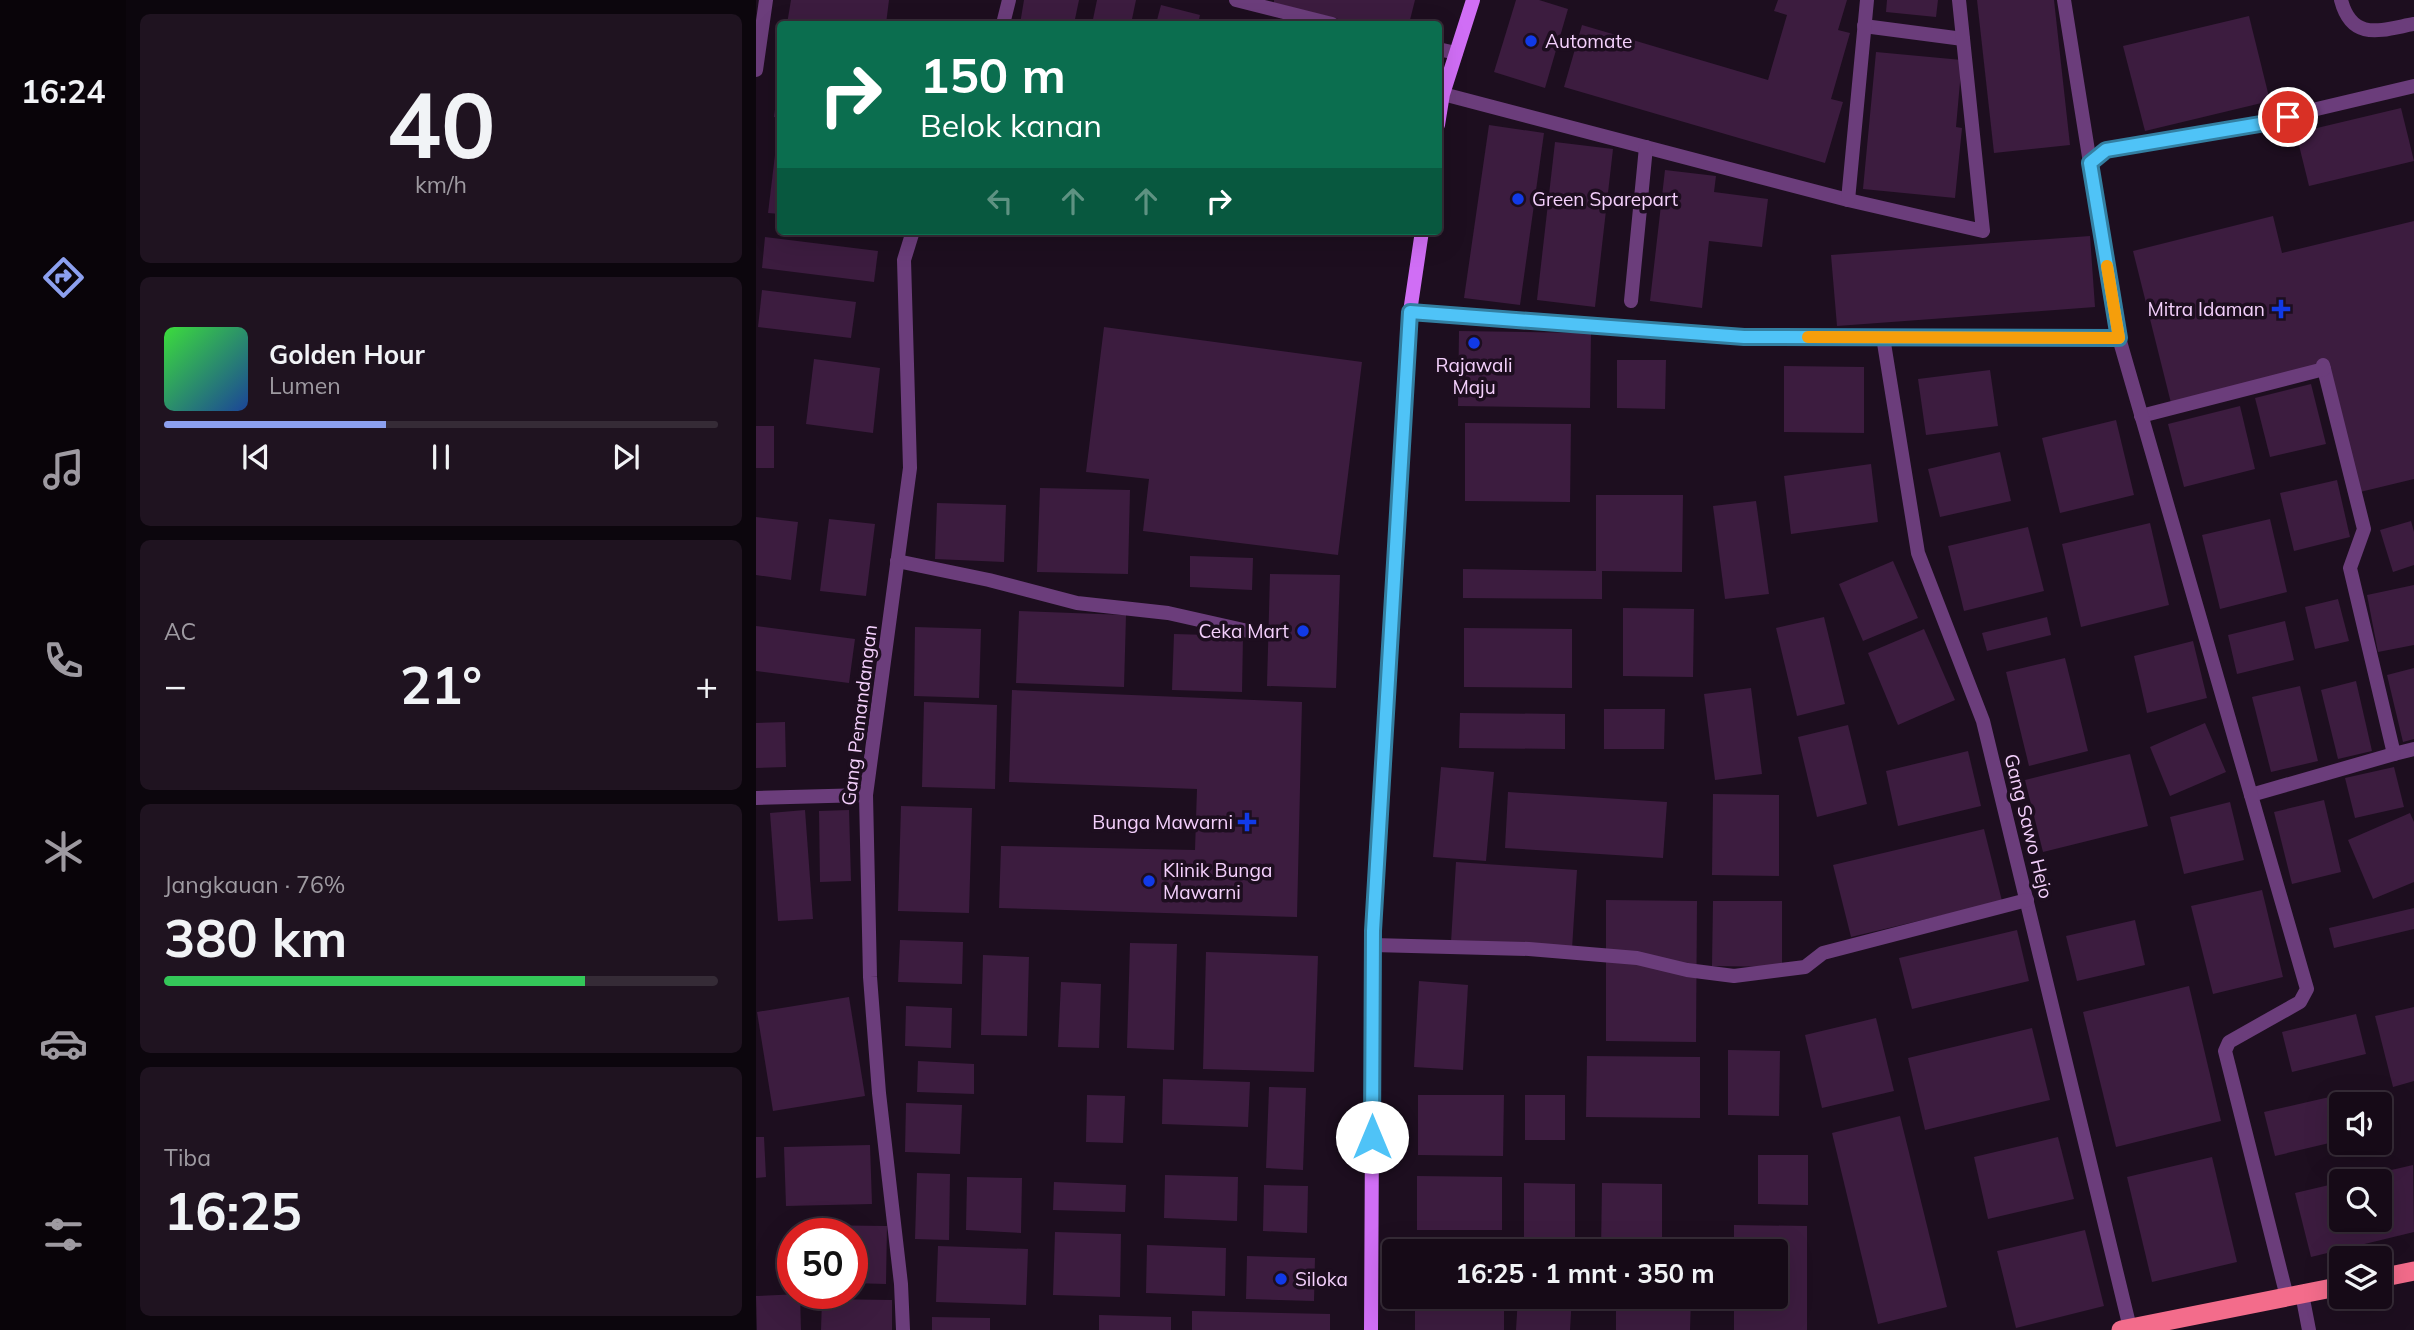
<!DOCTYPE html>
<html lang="id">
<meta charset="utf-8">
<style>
:root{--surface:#160a17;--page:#1f1320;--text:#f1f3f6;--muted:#9e9aa1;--line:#352b36;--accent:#8ca0ef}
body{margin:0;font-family:Mulish,sans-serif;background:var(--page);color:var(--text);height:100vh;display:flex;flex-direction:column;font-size:26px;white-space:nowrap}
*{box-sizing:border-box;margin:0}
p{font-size:23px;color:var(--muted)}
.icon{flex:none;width:38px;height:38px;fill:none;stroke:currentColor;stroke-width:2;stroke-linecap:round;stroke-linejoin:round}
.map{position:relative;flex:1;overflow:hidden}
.details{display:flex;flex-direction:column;gap:14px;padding:14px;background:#0c060d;width:630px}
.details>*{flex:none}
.banner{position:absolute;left:21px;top:21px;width:665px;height:214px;border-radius:7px;box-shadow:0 7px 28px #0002,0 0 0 2px var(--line);background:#0b6e4f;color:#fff;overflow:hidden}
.tools{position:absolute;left:1573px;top:1092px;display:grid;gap:14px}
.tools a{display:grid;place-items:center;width:63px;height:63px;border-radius:7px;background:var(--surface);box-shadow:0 7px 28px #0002,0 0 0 2px var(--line);font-size:35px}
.speed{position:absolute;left:21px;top:1218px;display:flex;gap:14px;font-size:35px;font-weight:700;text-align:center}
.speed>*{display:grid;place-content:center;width:91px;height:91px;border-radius:50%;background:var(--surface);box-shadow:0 7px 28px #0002,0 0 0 2px var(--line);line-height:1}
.speed .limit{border:10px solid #d22;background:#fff;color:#111}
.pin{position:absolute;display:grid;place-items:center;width:60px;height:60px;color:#fff;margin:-30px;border:4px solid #fff;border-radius:50%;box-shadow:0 2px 7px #0007}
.me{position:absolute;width:77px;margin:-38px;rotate:0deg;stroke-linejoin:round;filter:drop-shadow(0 0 5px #0008)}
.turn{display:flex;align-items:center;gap:24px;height:147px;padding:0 28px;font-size:32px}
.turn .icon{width:91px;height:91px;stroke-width:2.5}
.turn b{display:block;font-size:49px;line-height:60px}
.lanes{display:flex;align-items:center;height:66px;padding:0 28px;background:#0003;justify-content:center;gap:35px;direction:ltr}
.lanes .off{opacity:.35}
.big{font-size:52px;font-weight:700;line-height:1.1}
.details .tile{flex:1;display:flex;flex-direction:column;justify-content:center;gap:10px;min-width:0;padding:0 24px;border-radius:10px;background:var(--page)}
.details .dial{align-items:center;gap:0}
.dial b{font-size:91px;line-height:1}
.song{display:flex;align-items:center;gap:21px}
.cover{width:84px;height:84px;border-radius:10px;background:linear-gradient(135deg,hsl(120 70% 55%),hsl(220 70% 35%))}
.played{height:7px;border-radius:4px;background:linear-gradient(90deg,var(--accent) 40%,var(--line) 40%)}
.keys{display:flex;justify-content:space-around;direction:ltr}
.heat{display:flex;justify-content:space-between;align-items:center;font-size:38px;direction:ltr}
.charge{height:10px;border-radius:5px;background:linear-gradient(90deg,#34c759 76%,var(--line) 0)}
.trip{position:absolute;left:626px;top:1239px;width:406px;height:70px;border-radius:7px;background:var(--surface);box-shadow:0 7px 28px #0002,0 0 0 2px var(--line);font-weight:700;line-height:70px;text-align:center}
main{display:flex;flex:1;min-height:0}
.tab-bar{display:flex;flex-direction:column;width:126px;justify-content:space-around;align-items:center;background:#090409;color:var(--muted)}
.tab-bar .icon{width:49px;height:49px}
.tab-bar .selected{color:var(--accent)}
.tab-bar b{font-size:32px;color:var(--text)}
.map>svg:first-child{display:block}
.building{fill:#3c1c3f}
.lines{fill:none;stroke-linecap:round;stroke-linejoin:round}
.service{stroke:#6b3d7b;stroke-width:14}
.minor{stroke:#6b3d7b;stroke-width:14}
.secondary{stroke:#d06ef5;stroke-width:14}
.trunk{stroke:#f36c8b;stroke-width:19}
.route-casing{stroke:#337fa1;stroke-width:18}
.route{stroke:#4fc3f7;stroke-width:12}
.slow{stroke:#f59e0b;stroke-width:12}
.poi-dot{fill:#113ae7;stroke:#1d0e1f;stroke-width:2.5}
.labels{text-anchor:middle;stroke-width:7;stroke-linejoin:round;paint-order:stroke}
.poi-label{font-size:19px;fill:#f4d0fc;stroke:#1d0e1f;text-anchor:start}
.street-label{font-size:19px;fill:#f4d0fc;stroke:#1d0e1f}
</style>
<main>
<nav class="tab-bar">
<b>16:24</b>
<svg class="icon selected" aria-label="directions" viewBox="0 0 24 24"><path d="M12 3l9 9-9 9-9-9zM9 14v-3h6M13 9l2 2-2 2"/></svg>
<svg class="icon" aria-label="music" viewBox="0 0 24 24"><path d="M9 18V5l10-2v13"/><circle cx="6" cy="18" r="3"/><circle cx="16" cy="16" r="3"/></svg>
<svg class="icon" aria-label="phone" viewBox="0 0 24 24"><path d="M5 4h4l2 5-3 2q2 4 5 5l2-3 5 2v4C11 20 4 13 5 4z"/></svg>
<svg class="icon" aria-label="climate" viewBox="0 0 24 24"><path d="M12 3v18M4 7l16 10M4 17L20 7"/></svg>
<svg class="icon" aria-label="car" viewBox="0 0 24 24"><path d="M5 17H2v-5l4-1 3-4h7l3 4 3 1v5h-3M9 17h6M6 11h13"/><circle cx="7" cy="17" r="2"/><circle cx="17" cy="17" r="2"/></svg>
<svg class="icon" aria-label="filters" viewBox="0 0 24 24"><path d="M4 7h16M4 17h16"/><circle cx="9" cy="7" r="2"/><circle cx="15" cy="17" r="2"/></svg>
</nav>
<section class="details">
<div class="tile dial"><b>40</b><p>km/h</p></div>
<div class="tile">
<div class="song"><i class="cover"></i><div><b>Golden Hour</b><p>Lumen</p></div></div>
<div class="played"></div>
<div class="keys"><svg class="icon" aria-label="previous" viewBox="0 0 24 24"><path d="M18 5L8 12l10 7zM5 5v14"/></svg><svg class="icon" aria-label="pause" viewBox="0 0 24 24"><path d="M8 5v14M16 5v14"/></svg><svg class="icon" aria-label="next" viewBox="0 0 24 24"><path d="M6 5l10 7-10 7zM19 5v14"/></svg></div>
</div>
<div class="tile"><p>AC</p>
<div class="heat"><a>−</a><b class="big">21°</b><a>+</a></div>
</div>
<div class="tile"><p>Jangkauan · 76%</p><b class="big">380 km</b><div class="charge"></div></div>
<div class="tile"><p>Tiba</p><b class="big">16:25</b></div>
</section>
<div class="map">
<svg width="1658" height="1330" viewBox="0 0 1658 1330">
<rect width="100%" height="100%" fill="#1d0e1f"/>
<g class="building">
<polygon points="35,0 133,0 130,24 31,24"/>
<polygon points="268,0 323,0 318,24 264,24"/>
<polygon points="341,0 380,0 375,24 336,24"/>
<polygon points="518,0 659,0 653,24 602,24 518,3"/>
<polygon points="760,0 783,0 812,9 789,88 738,72"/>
<polygon points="1022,0 1091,0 1082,30 1094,33 1075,99 1087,102 1069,163 808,87 826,25 1012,80 1031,15 1018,11"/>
<polygon points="1131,0 1182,0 1180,17 1130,12"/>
<polygon points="1221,0 1298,0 1314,145 1238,153"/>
<polygon points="405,5 444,15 442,24 400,24"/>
<polygon points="1493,16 1514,101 1389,131 1367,46"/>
<polygon points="1120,52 1206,60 1200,127 1206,128 1199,198 1107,189"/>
<polygon points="23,80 24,81 24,118 18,117"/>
<polygon points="1645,108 1658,161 1553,186 1540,133"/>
<polygon points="733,125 788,133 764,305 708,298"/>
<polygon points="799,142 857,149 839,307 781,300"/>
<polygon points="19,155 24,155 24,214 12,213"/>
<polygon points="909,170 960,176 958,192 1012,199 1006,247 953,241 946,308 894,301"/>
<polygon points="1517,216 1526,253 1658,221 1658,479 1604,492 1572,364 1415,403 1377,251"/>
<polygon points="1334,236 1339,307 1081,326 1075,255"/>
<polygon points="9,237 122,251 118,282 6,268"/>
<polygon points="6,290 100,302 95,338 2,327"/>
<polygon points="348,327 606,362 582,555 387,531 393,479 330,472"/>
<polygon points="703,331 835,333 834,408 702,406"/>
<polygon points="58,359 124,368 117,433 50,424"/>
<polygon points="861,360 910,360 909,409 861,408"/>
<polygon points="1028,366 1108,367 1108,433 1028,432"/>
<polygon points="1234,370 1242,426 1170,435 1162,379"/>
<polygon points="1555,384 1570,444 1514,457 1499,398"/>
<polygon points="1484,406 1499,469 1428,487 1412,424"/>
<polygon points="1360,420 1378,495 1304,513 1286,438"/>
<polygon points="709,423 815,424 814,502 709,501"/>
<rect x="0" y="426" width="18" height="42"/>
<polygon points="1244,452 1255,501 1184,517 1172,469"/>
<polygon points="1115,464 1122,522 1035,534 1028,476"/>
<polygon points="1581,480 1594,537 1538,551 1524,493"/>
<polygon points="284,488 374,490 372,574 281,572"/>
<polygon points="840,495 927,495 926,572 846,571 846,599 707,598 707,569 840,571"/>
<polygon points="1000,501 1013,594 969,599 957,506"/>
<polygon points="181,503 250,505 248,562 179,559"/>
<polygon points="0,517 42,522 35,580 0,575"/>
<polygon points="73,519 119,524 110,596 64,591"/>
<polygon points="1514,519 1531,592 1464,609 1446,535"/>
<polygon points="1655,521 1658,532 1658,565 1637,572 1624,530"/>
<polygon points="1394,523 1413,605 1325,627 1306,544"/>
<polygon points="1272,527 1288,591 1208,611 1192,546"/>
<polygon points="434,556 497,558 496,590 434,587"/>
<polygon points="1137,561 1162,618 1107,641 1083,584"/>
<polygon points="514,574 584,575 580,688 511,686"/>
<polygon points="1658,585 1658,645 1622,652 1611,595"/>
<polygon points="1582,599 1593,641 1559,649 1549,607"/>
<polygon points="867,608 938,609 937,677 867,676"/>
<polygon points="263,611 370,615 368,687 260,683"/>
<polygon points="1068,617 1089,704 1041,716 1020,628"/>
<polygon points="1291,617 1295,635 1231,651 1226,633"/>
<polygon points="1529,621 1538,660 1481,674 1472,635"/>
<polygon points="0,626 99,639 93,683 0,671"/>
<polygon points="159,627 225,629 223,698 158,696"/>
<polygon points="708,628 816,629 816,688 708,687"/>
<polygon points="1168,629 1199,700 1142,725 1112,653"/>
<polygon points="418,634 487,636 486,692 416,690"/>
<polygon points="1437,641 1451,698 1391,713 1378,656"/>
<polygon points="1309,658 1332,751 1273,766 1250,672"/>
<polygon points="1658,668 1658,739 1647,742 1631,675"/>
<polygon points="1600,681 1616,751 1582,759 1565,690"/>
<polygon points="1544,686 1562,761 1515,772 1496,697"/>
<polygon points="995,688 1006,774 959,780 948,694"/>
<polygon points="256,690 546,702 541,917 243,908 245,846 439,850 441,789 253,782"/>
<polygon points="168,702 241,705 239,789 166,787"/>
<polygon points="848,709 909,709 908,749 848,749"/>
<polygon points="704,713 809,714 809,749 703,748"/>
<polygon points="29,722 30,767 0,768 0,723"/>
<polygon points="1449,723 1470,772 1414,796 1394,747"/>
<polygon points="1092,725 1111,804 1061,817 1042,737"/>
<polygon points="1212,751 1225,806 1142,826 1130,771"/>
<polygon points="1374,754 1392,826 1287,852 1269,780"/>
<polygon points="685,767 738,772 730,861 677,857"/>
<polygon points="1638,767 1648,807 1599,818 1589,778"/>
<polygon points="752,792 911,802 907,858 749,848"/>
<polygon points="957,794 1023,795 1023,876 956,875"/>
<polygon points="1568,800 1585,872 1536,884 1518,812"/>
<polygon points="1474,802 1488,860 1428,874 1414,817"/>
<polygon points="145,806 216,808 213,913 142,911"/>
<polygon points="49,810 57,919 22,921 14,813"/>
<polygon points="93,810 95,881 64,882 63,811"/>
<polygon points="1654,813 1658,822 1658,882 1617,899 1592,840"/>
<polygon points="1228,829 1246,901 1095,937 1077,865"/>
<polygon points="700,862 821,870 816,949 695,942"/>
<polygon points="1506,890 1527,977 1457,994 1435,906"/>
<polygon points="850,900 941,901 940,1042 850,1041"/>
<polygon points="957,901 1026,901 1026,967 956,966"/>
<polygon points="1658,908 1658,929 1578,948 1573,928"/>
<polygon points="1379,920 1389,965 1321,981 1310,936"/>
<polygon points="1261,930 1273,981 1156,1009 1143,958"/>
<polygon points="144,940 207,942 206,984 142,982"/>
<polygon points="374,943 421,944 418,1050 371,1048"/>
<polygon points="450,952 562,956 558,1072 447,1069"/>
<polygon points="227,955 273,957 271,1036 225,1035"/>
<polygon points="663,981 712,985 707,1070 658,1067"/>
<polygon points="305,982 345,984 343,1048 302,1047"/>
<polygon points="1433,986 1465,1121 1360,1147 1327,1012"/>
<polygon points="93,997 109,1096 17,1111 1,1012"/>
<polygon points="150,1006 196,1008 195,1048 149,1046"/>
<polygon points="1658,1007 1658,1081 1637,1087 1619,1016"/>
<polygon points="1600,1014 1610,1054 1536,1072 1526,1032"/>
<polygon points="1120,1018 1138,1091 1066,1108 1049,1035"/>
<polygon points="1276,1028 1294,1100 1169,1130 1152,1058"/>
<polygon points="972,1050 1024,1051 1023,1116 972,1115"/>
<polygon points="831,1056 944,1057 944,1118 830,1117"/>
<polygon points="162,1061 218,1064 218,1094 161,1092"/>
<polygon points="407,1079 494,1082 492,1127 406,1124"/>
<polygon points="513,1087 550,1088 547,1170 510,1168"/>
<polygon points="1604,1090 1607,1104 1586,1104 1586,1140 1519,1156 1508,1112"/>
<polygon points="331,1095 369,1096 367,1143 330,1142"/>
<polygon points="662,1095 748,1095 747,1156 662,1155"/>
<rect x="769" y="1095" width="40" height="45"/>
<polygon points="150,1103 206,1105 204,1154 149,1152"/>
<polygon points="1144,1116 1191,1307 1122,1324 1076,1133"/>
<polygon points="0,1137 8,1137 10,1177 0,1178"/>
<polygon points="1302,1137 1318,1199 1232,1219 1218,1157"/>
<polygon points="114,1145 116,1204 30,1206 28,1147"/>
<polygon points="1002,1155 1052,1155 1052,1205 1002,1204"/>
<polygon points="1456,1157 1481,1262 1396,1282 1371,1177"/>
<polygon points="1657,1165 1658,1232 1555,1257 1539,1193 1586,1182 1586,1220 1624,1220 1624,1181 1592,1180"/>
<polygon points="161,1173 194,1174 193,1240 159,1239"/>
<polygon points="409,1175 482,1177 481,1221 408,1218"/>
<polygon points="661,1176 746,1177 746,1230 661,1230"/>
<polygon points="211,1177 266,1178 265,1233 210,1230"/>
<polygon points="298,1182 370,1185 369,1212 297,1210"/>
<polygon points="768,1183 819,1184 819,1248 768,1248"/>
<polygon points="846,1183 906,1184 906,1251 845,1251"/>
<polygon points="508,1185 552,1186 551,1233 507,1231"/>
<polygon points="50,1225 131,1226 130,1284 96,1283 96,1234 50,1234"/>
<polygon points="978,1225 1051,1226 1051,1330 978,1330 978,1297 1020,1297 1020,1251 978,1251"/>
<polygon points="1329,1230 1348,1306 1260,1328 1241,1251"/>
<polygon points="299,1232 365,1234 364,1297 297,1295"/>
<polygon points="391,1245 470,1248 469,1296 390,1293"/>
<polygon points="182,1246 272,1249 270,1305 180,1302"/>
<polygon points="491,1256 559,1258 558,1301 490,1299"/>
<polygon points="44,1294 45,1330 1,1330 0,1296"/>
<polygon points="762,1297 816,1297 814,1330 760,1330"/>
<polygon points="860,1297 935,1297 934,1330 860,1330"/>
<polygon points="66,1299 136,1300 136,1330 65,1330"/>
<rect x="659" y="1310" width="89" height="20"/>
<polygon points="436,1311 574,1314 574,1330 436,1330"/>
<polygon points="343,1315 415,1317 415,1330 343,1330"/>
<polygon points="176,1317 234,1318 234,1330 176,1330"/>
</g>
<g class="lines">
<g class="service">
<polyline points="480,0 576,24"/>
<path d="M1585 0C1596 42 1625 30 1658 24"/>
<polyline points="682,49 700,53"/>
<polyline points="141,561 233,580 321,603 412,613 492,631"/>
</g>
<g class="minor">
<polyline points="1308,0 1334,163"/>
<polyline points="247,24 253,0"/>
<polyline points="1108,26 1207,39"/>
<polyline points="0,70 10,0"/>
<polyline points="687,94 1092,200 1227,231 1203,0"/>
<polyline points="1092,200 1111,0"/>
<polyline points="875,301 890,147"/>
<polyline points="654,312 988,337 1363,338"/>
<polyline points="1127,337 1162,553 1227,721 1374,1328"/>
<polyline points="1568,369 1608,529 1594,568 1638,754 1658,749"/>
<polyline points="1385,416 1568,369 1567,365"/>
<polyline points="1495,795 1638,754"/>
<polyline points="0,798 110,795"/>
<polyline points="617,945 773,949 881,958 931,970 978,976 1049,967 1067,953 1271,900"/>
<polyline points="1546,1294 1553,1330"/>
<polyline points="1531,1297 1469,1051 1473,1042 1544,1002 1551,989 1363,338 1334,163 1350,150 1516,122 1548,112 1658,86"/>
<polyline points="147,1330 145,1284 123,1093 114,977 110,795 154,468 148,260 157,231"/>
</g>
<g class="secondary">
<polyline points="682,125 687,94 717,0"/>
<polyline points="615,1330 617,931 654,312 666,231"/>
</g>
<g class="trunk">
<polyline points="1624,1278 1658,1271"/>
<polyline points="1365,1330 1586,1286"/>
</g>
</g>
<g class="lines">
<defs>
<polyline id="route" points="616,1137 617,931 654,312 988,337 1363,338 1334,163 1350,150 1516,122 1532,117"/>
</defs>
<use href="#route" class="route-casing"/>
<use href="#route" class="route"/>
<polyline class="slow" points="1052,337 1363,338 1351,266"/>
</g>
<g class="poi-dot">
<circle cx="775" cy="41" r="7"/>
<circle cx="762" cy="199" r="7"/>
<path d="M1521.5 298.5h7v7h7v7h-7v7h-7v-7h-7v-7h7z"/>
<circle cx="718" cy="343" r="7"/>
<circle cx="547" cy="631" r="7"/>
<path d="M487.5 811.5h7v7h7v7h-7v7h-7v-7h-7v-7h7z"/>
<circle cx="393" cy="881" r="7"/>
<circle cx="525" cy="1279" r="7"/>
</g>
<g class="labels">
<g class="poi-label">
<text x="789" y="48">Automate</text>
<text x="776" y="206">Green Sparepart</text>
<text x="1509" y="316" text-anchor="end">Mitra Idaman</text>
<text x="718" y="372" text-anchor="middle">Rajawali<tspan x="718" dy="22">Maju</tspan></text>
<text x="533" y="638" text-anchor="end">Ceka Mart</text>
<text x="477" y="829" text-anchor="end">Bunga Mawarni</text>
<text x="407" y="877">Klinik Bunga<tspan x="407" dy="22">Mawarni</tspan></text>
<text x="539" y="1286">Siloka</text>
</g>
<g class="street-label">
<text transform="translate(103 715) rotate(-83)" y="7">Gang Pemandangan</text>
<text transform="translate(1273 826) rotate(76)" y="7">Gang Sawo Hejo</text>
</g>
</g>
</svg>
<div class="tools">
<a><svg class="icon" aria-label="sound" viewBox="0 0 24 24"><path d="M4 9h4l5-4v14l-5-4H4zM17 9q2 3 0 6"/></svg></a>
<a><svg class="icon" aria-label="search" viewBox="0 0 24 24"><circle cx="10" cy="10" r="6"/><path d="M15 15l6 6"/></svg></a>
<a><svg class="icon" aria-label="layers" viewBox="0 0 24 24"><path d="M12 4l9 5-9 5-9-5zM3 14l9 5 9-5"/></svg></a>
</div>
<div class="speed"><div class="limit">50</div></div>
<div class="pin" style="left:1532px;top:117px;background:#d93025"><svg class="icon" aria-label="arrive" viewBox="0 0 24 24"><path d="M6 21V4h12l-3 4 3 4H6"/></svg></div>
<svg class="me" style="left:616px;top:1137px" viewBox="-20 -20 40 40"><circle r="19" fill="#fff"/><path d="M0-13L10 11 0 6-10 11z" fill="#4fc3f7"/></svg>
<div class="trip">16:25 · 1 mnt · 350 m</div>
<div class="banner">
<div class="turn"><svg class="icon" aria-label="right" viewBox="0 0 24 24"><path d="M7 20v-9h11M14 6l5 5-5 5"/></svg><div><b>150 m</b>Belok kanan</div></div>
<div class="lanes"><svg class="icon off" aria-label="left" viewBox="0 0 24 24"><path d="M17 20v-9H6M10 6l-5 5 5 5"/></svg><svg class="icon off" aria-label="ahead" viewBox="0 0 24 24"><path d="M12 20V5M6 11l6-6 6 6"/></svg><svg class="icon off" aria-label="ahead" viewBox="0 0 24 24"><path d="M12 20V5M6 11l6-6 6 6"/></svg><svg class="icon" aria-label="right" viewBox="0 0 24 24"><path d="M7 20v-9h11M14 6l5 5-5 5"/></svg></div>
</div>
</div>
</main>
